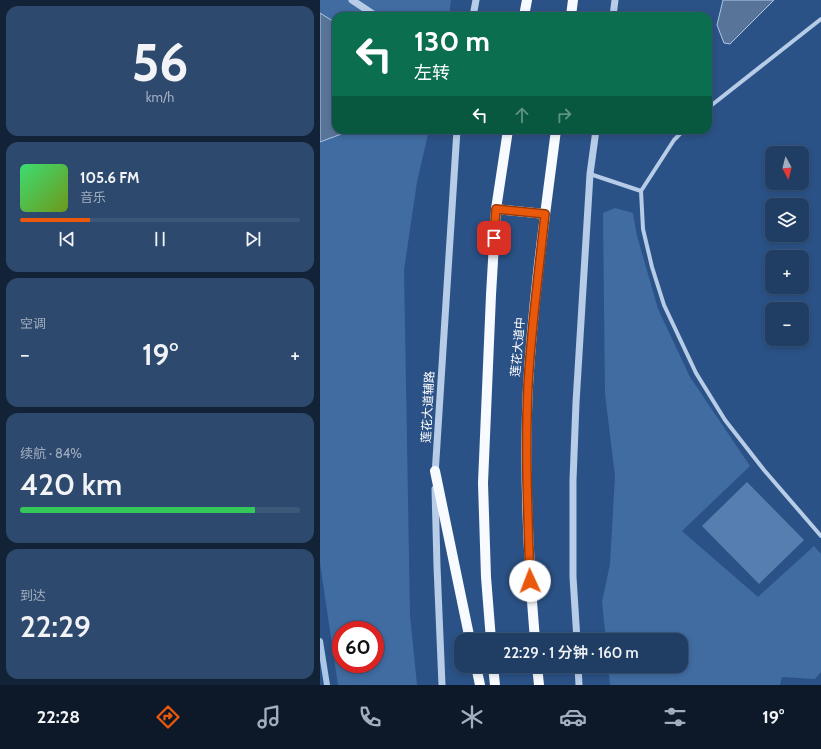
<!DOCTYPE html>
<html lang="zh">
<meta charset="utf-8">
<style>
:root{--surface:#203e64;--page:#2d496d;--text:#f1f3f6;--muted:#a2aebf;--line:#3d5778;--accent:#ea580c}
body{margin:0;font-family:Cabin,"Noto Sans SC",sans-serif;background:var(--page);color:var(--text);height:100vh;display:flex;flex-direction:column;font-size:15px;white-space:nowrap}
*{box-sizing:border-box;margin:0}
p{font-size:13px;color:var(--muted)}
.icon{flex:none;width:22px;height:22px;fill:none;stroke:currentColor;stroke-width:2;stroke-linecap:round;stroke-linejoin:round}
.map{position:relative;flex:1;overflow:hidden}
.panel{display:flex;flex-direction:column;gap:6px;padding:6px;background:#122237;width:320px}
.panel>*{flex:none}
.top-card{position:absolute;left:12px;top:12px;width:380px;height:122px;border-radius:12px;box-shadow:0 2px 6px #0003,0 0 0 1px var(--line);background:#0b6e4f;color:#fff;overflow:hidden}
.needle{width:26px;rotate:173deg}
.tools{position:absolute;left:445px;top:146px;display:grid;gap:8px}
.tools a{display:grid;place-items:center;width:44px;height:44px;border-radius:8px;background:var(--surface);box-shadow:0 2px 6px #0003,0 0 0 1px var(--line);font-size:20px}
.speed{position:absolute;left:12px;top:621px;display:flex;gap:8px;font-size:20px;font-weight:700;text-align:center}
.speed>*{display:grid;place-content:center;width:52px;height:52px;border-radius:50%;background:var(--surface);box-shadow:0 2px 6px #0003,0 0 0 1px var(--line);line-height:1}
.speed .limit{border:6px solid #d22;background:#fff;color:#111}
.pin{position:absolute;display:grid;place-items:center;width:34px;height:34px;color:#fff;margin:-17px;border-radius:8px;box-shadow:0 2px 6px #0006}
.me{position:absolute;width:44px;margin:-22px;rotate:358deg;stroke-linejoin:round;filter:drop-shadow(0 0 3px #0008)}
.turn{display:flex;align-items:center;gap:14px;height:84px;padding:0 16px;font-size:18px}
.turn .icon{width:52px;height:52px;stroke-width:2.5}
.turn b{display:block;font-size:28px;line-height:34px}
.lanes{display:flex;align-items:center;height:38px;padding:0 16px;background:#0003;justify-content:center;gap:20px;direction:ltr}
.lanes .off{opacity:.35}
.big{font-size:30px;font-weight:600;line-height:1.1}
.panel .card{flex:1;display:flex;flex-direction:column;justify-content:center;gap:6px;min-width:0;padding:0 14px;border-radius:12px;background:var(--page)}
.panel .dial{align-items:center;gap:0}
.dial b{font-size:52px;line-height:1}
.song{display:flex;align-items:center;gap:12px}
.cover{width:48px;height:48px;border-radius:6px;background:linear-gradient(135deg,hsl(140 70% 55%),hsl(80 70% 35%))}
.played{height:4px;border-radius:2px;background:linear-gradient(90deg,var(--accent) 25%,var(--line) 25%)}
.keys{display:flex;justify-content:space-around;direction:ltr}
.heat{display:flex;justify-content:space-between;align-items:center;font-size:22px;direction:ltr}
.charge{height:6px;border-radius:3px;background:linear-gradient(90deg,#34c759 84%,var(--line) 0)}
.trip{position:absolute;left:134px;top:633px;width:234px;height:40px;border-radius:12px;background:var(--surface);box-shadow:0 2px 6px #0003,0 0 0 1px var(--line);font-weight:600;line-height:40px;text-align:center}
.tabs{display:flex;height:64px;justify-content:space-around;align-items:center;background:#0d1928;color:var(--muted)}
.tabs .icon{width:28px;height:28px}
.tabs .on{color:var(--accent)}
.tabs b{font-size:18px;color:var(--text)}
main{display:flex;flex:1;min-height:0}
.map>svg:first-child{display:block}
.green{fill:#406ca2;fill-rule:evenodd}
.water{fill:#587498;stroke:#abc7e7}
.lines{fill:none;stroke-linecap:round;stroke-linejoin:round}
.stream{stroke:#abc7e7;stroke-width:6}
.building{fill:#567eaf}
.minor{stroke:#b6cce7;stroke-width:4}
.tertiary{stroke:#b6cce7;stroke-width:7}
.primary{stroke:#f7fafe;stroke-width:10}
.route-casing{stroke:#983908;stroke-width:10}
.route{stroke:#ea580c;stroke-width:7}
.labels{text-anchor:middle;stroke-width:4;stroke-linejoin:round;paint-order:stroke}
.street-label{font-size:12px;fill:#fff;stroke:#2b5286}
</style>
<main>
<section class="panel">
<div class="card dial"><b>56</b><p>km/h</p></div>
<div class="card">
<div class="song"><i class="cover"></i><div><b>105.6 FM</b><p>音乐</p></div></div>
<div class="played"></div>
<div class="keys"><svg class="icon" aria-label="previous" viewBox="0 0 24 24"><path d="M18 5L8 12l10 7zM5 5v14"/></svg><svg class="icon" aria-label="pause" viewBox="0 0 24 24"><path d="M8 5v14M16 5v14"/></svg><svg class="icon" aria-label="next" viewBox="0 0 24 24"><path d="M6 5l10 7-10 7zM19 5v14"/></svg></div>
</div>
<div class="card"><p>空调</p>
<div class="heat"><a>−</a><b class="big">19°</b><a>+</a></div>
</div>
<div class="card"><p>续航 · 84%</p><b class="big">420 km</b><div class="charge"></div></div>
<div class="card"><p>到达</p><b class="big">22:29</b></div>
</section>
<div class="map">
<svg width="501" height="685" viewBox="0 0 501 685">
<rect width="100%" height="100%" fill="#2b5286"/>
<g class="green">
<path d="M0 0H131L129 16H16V130H109L97 182 84 270 90 615 97 685H18L0 563ZM21 630H55V664H21Z"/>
<polygon points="295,208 313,213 317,236 338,309 370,377 430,466 362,531 438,597 494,546 501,554 501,672 495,679 462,677 460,685 290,685 288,666 361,666 361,640 286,640 282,602 290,564 295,476 285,394 283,213"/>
</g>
<g class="water">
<polygon points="403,0 454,0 410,44 404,43 397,25"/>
<polygon points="0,13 16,23 16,130 24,130 24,133 0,142"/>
</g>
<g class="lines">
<polyline class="stream" points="0,641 7,685"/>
</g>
<polygon class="building" points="427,482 484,540 439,584 382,526"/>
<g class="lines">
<g class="minor">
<polyline points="388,108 501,19"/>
<polyline points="270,174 321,191 323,229 332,267 344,305 376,373 405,420 444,470 501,536"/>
<polyline points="321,191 354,140 364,130"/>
</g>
<g class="tertiary">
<polyline points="32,0 56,16"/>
<polyline points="153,16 156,0"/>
<polyline points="293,16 295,0"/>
<polyline points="115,475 137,130"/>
<polyline points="115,489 117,566 122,685"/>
<polyline points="257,640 253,577 253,480 256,403 270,174 276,130"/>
<polyline points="258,666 259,685"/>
</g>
<g class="primary">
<polyline points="204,16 207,0"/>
<polyline points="251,16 253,0"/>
<polyline points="176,209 225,214"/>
<polyline points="115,471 150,640"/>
<polyline points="171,640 166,577 163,483 171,295 176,209 188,130"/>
<path d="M215 640C208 556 204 470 208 386 213 300 225 215 236 130"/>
<polyline points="156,666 160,685"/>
<polyline points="173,666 175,685"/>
<polyline points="217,666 219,685"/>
</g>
</g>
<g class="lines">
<defs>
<path id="route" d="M174 238 176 209 225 214C219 271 211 329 208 386 205 451 208 516 210 581"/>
</defs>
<use href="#route" class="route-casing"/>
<use href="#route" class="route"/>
</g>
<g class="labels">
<g class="street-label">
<text transform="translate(198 347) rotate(-85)" y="4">莲花大道中</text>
<text transform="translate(108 407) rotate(-87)" y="4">莲花大道辅路</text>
</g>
</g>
</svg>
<div class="tools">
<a><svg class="needle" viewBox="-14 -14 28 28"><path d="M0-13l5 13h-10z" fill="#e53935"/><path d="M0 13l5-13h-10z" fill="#a2aebf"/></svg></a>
<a><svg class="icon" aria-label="layers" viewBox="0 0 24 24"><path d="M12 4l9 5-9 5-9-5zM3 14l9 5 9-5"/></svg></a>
<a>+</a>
<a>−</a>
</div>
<div class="speed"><div class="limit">60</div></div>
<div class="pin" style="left:174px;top:238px;background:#d93025"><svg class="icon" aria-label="arrive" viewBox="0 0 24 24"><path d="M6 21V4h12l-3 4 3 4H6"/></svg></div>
<svg class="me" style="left:210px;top:581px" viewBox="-20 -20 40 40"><circle r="19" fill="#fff"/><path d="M0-13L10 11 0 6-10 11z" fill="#ea580c"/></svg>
<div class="trip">22:29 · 1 分钟 · 160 m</div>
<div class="top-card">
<div class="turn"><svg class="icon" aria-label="left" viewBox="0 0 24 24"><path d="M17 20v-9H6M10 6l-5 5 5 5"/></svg><div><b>130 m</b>左转</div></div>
<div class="lanes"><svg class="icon" aria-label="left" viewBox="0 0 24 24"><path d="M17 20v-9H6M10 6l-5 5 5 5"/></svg><svg class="icon off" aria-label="ahead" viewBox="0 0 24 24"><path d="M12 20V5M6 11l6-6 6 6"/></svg><svg class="icon off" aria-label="right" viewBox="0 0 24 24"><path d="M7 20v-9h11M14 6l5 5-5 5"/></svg></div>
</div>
</div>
</main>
<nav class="tabs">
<b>22:28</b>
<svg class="icon on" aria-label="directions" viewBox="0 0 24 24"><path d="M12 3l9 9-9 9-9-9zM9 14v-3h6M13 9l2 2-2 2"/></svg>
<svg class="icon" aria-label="music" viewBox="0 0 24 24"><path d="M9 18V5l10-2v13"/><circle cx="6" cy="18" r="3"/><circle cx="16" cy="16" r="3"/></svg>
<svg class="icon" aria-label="phone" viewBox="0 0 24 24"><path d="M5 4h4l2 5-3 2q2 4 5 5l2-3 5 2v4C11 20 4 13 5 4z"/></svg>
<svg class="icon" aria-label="climate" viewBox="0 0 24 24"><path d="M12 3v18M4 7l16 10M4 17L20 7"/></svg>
<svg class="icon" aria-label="car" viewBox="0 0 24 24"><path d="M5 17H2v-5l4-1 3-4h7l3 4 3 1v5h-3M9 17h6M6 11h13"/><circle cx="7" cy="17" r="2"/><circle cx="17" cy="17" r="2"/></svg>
<svg class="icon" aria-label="filters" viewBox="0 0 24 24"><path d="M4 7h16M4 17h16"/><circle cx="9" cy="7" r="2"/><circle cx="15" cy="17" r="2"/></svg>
<b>19°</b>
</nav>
